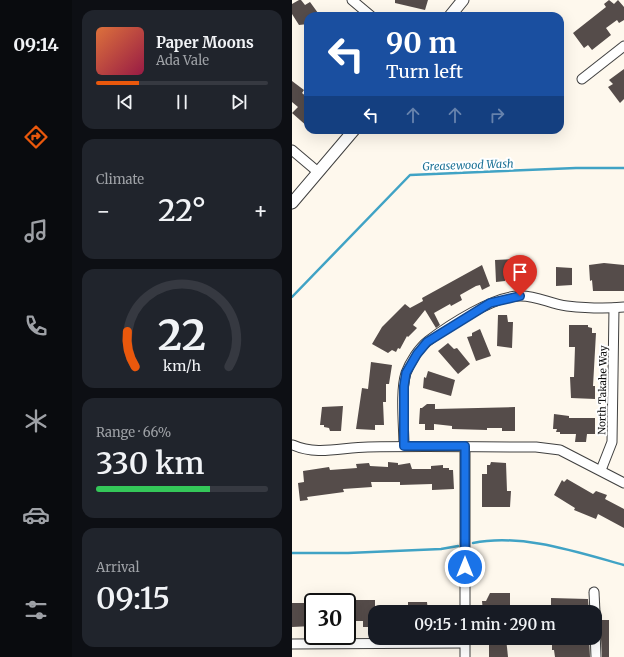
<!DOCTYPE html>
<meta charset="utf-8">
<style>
:root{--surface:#171b24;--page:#20242c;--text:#f1f3f6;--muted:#9ea1a6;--line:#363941;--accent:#ea580c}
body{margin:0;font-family:Merriweather,serif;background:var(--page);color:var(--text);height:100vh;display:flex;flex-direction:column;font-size:15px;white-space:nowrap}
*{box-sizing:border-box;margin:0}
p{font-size:13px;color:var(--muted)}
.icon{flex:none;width:22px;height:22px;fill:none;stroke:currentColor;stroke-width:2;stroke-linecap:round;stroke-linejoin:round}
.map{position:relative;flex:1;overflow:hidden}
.panel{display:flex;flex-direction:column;gap:10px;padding:10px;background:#0d0f14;width:220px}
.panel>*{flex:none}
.banner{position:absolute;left:12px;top:12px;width:260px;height:122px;border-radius:12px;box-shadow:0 4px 16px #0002;background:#1a4fa0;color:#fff;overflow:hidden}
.speed{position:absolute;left:12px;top:593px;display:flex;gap:8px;font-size:20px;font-weight:700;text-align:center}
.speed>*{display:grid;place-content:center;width:52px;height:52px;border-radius:50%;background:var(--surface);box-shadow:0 4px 16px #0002;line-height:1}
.speed .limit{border:2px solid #111;border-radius:6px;background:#fff;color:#111}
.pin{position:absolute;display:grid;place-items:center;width:34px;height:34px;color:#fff;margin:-41px -17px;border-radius:50% 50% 50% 0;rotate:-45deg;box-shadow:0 0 4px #0007}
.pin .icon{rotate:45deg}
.me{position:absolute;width:44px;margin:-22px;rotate:0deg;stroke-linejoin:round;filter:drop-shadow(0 0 3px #0008)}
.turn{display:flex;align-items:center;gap:14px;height:84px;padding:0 16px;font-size:18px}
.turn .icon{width:52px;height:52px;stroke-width:2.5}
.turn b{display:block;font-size:28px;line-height:34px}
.lanes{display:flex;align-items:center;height:38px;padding:0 16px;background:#0003;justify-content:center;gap:20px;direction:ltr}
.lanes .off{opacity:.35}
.big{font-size:30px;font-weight:600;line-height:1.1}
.panel .widget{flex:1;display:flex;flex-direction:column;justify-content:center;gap:6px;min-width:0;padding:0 14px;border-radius:12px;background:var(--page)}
.panel .dial{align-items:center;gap:0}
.dial svg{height:104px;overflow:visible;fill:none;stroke:var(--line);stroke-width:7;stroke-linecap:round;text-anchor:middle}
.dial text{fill:var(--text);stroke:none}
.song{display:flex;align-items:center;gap:12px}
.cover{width:48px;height:48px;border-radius:6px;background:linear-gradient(135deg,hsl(20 70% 55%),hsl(340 70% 35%))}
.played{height:4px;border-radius:2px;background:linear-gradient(90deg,var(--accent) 25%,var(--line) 25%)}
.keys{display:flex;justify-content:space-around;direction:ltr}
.heat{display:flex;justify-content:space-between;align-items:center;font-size:22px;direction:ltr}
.charge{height:6px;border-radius:3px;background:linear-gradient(90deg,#34c759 66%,var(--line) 0)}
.trip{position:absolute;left:76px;top:605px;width:234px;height:40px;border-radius:12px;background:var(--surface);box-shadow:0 4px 16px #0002;font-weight:600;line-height:40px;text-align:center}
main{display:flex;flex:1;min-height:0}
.dock{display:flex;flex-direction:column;width:72px;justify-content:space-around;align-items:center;background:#090b0e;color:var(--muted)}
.dock .icon{width:28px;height:28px}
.dock .on{color:var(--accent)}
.dock b{font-size:18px;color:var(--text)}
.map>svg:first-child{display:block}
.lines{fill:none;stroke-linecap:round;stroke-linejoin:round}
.stream{stroke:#40a3c5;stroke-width:2.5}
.building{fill:#554c4a}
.minor-casing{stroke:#404040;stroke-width:11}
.tertiary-casing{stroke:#404040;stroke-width:13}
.minor{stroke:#fff;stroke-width:9}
.tertiary{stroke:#fff;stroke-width:11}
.route-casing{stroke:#114b97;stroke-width:10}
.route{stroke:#1a73e8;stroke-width:7}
.labels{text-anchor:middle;stroke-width:4;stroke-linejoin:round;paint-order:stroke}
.street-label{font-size:10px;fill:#0d0d0d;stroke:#fff}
.water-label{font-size:11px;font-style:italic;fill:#1e7397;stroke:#fff}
</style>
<main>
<nav class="dock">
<b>09:14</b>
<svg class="icon on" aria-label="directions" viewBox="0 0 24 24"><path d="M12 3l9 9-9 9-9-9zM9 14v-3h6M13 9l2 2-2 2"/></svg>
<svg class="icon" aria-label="music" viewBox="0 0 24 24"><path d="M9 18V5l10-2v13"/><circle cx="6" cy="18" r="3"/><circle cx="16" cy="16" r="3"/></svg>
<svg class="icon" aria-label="phone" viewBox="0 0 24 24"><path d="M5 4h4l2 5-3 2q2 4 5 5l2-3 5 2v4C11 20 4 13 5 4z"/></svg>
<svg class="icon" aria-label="climate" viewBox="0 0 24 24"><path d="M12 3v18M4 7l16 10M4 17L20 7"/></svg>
<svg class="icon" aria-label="car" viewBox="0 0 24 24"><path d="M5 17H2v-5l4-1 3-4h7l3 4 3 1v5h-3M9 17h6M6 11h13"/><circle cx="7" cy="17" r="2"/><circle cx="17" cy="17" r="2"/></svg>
<svg class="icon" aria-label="filters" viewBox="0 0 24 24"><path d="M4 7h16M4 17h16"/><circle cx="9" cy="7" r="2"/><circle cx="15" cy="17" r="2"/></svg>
</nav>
<section class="panel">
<div class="widget">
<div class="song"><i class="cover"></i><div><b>Paper Moons</b><p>Ada Vale</p></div></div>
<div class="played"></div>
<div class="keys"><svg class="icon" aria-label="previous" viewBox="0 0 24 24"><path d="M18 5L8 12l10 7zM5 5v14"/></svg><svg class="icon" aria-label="pause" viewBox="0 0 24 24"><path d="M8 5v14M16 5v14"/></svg><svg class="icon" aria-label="next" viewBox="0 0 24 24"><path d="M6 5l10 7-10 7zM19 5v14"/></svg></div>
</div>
<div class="widget"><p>Climate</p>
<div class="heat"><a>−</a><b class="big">22°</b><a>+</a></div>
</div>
<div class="widget dial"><svg viewBox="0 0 100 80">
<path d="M14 69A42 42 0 1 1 86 69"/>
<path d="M14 69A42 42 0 0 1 8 42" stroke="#ea580c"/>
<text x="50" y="56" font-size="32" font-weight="700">22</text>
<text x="50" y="72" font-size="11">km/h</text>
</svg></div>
<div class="widget"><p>Range · 66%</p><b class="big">330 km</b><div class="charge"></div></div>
<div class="widget"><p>Arrival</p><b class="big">09:15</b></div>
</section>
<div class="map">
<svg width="332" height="657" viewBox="0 0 332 657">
<rect width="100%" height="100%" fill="#fef8ed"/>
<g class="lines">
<g class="stream">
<polyline points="0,297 118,175 284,168 332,168"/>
<path d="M181 543C229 533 285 552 332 565"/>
<polyline points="0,553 56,553 149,549 166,546"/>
</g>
</g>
<g class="building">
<polygon points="7,0 9,0 13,5 18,2 26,13 22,16 16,16 16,24 7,25 0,14 0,4"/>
<polygon points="103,0 136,0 133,10 103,3"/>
<polygon points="317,0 322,4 326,0 332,7 332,20 327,23 325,20 314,28 319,35 300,50 296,45 292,48 281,33 314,7 312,4"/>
<polygon points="332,69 332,99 328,103 316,87 321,84 317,80"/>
<polygon points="0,81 12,90 10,93 16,98 16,127 0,113 6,107 0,102"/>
<polygon points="221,259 222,276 213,277 213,281 204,282 203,260"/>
<polygon points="312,263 332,265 332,291 301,291 300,280 298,281 297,265"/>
<polygon points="190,265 198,286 190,290 188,285 184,286 168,295 170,300 159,306 158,304 142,313 148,325 144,328 133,310 121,325 125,328 116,337 115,336 108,349 106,348 104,352 100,350 96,353 80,344 90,327 113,304 118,308 131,301 130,298"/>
<polygon points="264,267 280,268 280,285 264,286"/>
<polygon points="206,315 215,315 216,322 221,322 220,348 205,346"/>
<polygon points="277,325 296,325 296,327 300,328 300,333 304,333 301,386 303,386 303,399 279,398 278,377 282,377 283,347 277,347"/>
<polygon points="188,329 199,356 184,361 175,337 180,336 180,333"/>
<polygon points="156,343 162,349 165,348 178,364 166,374 146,351"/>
<polygon points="79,362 100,365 97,384 94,384 94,402 91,402 92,425 83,425 83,430 64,429 70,388 76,389"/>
<polygon points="136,371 163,380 159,396 131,388 132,377 134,378"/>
<polygon points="135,404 143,404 143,409 223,407 223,431 210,431 210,428 195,428 195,430 160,429 160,426 142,424 142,430 133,430 133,424 127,424 128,408 130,408"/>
<polygon points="51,406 49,431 38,431 37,428 32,427 32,425 28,425 30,407"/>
<polygon points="262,414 277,416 277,418 303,418 303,434 295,434 294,442 283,442 284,434 268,434 268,432 264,432 265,429 261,429"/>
<polygon points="96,462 106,463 106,465 118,463 120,469 139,469 139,466 151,465 151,468 157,468 157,470 161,470 162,489 140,490 140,484 108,485 108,482 79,482 80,487 51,489 52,492 15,497 16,500 8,501 6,483 12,482 11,471 37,467 38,470 65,468 64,464 77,463 78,466 96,467"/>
<polygon points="199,462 214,463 215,491 219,491 218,507 190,507 190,474 195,474 195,465 198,465"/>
<polygon points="275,479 301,494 304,491 315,495 313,499 332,509 332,528 306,514 304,519 282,510 283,508 262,495 270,480 272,482"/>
<polygon points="198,593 218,593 218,612 191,612 190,601 194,601"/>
<polygon points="259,598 296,599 297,612 259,612"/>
<polygon points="55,600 83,600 83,627 71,627 71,621 55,621"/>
<polygon points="116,602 135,602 136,612 116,612"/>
<polygon points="0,603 21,603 21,626 0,627"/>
<polygon points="308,620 317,620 317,657 310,657"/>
<polygon points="197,638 214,638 216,657 197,657"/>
<polygon points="260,638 274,638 274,642 291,643 291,638 297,638 298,657 263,657 262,650 260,650"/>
</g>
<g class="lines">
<defs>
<g id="minor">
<polyline points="60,0 79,16"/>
<polyline points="290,79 332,46"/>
<polyline points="0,150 26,172"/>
<path d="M1 445C25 456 51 447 76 447 132 446 188 447 244 447L268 450 332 483"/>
<path d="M112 446C112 427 108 391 114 373 118 362 127 348 136 341 157 325 202 296 227 296 244 295 258 304 275 306 293 308 314 309 332 307"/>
<polyline points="309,470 320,442 322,308"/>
<polyline points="302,592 303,612"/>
<polyline points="173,612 173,447"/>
<polyline points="303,631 304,657"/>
<polyline points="173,638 173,657"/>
<polyline points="0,644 173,643"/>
</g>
<g id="tertiary">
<polyline points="158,16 171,0"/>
<polyline points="0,203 62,130"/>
</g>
</defs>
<use href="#minor" class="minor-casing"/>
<use href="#tertiary" class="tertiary-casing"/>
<use href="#minor" class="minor"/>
<use href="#tertiary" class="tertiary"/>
</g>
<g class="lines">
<defs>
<polyline id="route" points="173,567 173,446 112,446 112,386 114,373 125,354 135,342 198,303 228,296"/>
</defs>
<use href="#route" class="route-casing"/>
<use href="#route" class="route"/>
</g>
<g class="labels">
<g class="street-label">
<text transform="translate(310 390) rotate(-89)" y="4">North Takahe Way</text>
</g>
<g class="water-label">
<text transform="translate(176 165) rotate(-2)" y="4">Greasewood Wash</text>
</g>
</g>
</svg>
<div class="speed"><div class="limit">30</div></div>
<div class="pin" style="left:228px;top:296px;background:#d93025"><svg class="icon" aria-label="arrive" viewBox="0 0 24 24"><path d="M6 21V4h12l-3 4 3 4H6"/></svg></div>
<svg class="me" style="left:173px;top:567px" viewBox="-20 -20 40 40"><circle r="17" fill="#1a73e8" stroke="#fff" stroke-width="3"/><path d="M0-11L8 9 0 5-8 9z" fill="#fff"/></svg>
<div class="trip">09:15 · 1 min · 290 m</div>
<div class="banner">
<div class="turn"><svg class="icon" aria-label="left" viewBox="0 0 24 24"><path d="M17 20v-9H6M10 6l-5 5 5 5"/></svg><div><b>90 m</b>Turn left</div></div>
<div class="lanes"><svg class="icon" aria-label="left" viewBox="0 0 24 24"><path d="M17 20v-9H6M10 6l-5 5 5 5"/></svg><svg class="icon off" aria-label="ahead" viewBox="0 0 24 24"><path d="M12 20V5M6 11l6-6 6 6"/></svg><svg class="icon off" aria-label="ahead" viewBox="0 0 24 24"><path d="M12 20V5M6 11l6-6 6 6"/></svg><svg class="icon off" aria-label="right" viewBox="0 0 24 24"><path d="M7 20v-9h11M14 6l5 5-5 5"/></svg></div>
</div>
</div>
</main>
